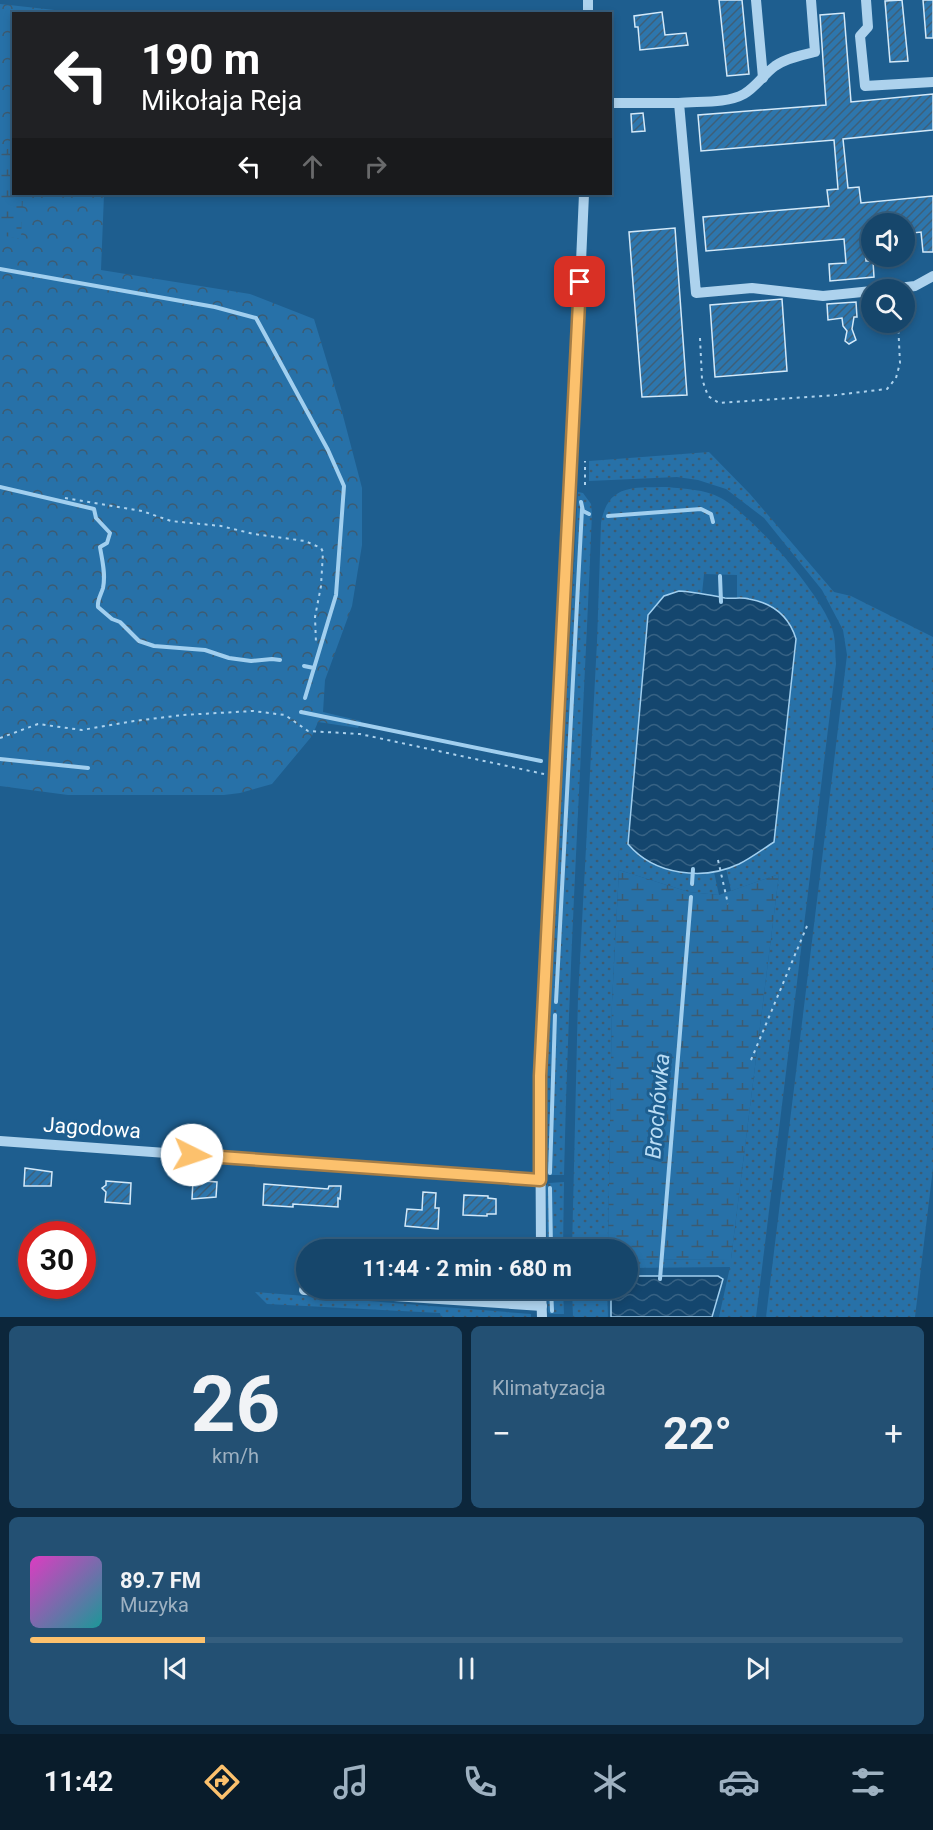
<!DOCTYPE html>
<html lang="pl">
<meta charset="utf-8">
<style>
:root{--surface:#16466b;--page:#235073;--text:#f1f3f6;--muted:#9eb1c1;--line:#355e7e;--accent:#fcc16d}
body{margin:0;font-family:Roboto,sans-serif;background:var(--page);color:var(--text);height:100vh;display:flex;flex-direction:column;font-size:22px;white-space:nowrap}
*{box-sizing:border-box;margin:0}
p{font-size:20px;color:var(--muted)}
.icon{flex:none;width:33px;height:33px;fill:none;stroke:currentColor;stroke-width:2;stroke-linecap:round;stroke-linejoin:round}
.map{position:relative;height:1317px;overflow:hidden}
.sheet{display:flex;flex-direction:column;gap:9px;padding:9px;background:#0c263b;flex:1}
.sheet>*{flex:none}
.top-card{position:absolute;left:12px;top:12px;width:600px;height:183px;border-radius:0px;box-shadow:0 3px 9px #0003,0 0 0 2px var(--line);background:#202124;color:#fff;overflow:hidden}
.buttons{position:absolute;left:861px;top:213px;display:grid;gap:12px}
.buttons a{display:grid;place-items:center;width:54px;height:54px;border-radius:50%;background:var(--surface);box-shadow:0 3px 9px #0003,0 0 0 2px var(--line);font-size:30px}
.speed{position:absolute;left:18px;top:1221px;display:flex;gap:12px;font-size:30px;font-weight:700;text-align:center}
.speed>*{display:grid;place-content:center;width:78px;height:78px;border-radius:50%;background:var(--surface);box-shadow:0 3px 9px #0003,0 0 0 2px var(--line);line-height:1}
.speed .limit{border:9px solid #d22;background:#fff;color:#111}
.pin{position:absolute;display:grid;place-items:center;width:51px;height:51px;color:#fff;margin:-26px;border-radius:12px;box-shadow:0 3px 9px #0006}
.me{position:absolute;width:66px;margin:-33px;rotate:94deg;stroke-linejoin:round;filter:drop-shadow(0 0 4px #0008)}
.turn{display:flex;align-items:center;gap:21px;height:126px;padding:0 30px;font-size:27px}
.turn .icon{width:78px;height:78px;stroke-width:2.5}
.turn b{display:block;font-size:42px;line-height:51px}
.lanes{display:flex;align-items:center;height:57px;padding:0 30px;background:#0003;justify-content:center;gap:30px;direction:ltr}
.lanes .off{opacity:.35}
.big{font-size:45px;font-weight:700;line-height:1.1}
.sheet .widget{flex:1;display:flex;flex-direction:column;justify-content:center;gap:9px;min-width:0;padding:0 21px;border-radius:9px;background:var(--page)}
.sheet .dial{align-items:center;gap:0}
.dial b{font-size:78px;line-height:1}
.song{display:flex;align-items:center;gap:18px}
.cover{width:72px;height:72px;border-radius:9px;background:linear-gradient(135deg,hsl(310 70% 55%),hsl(180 70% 35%))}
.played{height:6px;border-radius:3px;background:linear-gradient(90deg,var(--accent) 20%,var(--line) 20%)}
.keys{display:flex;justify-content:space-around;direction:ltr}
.heat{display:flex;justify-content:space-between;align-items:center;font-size:33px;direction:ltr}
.sheet .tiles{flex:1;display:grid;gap:9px;grid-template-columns:1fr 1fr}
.widget:last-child{grid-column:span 2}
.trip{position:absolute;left:296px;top:1239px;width:342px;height:60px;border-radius:30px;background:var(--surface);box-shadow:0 3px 9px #0003,0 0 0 2px var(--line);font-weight:700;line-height:60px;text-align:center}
.menu{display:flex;height:96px;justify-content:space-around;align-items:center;background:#091c2b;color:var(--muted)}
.menu .icon{width:42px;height:42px}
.menu .active{color:var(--accent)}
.menu b{font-size:27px;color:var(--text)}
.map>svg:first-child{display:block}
.grass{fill:url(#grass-dots)}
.forest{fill:url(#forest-crowns)}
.wetland{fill:url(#wetland-marsh)}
.water{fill:url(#water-waves);stroke:#a1cfef;stroke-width:1.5}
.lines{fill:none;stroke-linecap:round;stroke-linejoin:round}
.stream{stroke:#a1cfef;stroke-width:4}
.building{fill:url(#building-hatch);stroke:#d3e9f9;stroke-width:1.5}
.path{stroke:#add2ed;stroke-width:2;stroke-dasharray:3 4.5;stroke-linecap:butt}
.minor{stroke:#add2ed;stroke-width:10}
.route-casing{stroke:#a47d47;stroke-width:15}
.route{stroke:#fcc16d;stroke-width:10}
.labels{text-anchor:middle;stroke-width:6;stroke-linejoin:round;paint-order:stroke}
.street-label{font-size:21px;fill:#fff;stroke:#1e5e8f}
.water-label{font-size:22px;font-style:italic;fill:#b9dcf4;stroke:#1e5e8f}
</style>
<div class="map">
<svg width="933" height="1317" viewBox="0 0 933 1317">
<defs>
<pattern id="grass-dots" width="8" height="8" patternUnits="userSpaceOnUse" patternTransform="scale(1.5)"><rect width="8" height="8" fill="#2771a8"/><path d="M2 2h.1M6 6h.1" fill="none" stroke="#3d5b71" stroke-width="1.8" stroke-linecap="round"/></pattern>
<pattern id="forest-crowns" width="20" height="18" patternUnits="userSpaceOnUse" patternTransform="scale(1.5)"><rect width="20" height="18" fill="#2771a8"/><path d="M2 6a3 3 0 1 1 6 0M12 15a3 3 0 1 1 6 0" fill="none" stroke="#3d5b71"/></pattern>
<pattern id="wetland-marsh" width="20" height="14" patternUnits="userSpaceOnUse" patternTransform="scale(1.5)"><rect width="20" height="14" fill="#2771a8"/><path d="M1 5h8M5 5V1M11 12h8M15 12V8" fill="none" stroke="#3d5b71"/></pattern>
<pattern id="water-waves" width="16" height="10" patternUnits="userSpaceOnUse" patternTransform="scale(1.5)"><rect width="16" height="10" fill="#14466e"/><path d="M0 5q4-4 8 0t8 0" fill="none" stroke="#376284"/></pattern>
<pattern id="building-hatch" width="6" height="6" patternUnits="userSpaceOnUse" patternTransform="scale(1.5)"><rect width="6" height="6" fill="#2d76ad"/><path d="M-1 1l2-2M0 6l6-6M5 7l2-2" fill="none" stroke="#3e5f78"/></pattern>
</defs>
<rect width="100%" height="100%" fill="#1e5e8f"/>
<g class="grass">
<polygon points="709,452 750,494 834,592 851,596 933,637 933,1168 915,1317 766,1317 847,655 843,630 822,590 764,518 726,489 698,480 677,477 589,481 589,461"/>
<path d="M667 487C685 489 704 489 721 498 753 516 820 593 832 628 836 640 835 652 836 664L756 1317H719L730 1267 627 1268V1260L731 1259 779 874 731 891 726 868 739 864 774 842 796 639C790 618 780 611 760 603 751 600 747 598 737 600V575L704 574 702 594 696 592 628 844C643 862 668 870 691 874 698 875 707 873 714 872L719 895 689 892 619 870 612 1002 608 1249 572 1250 578 997 597 642 601 523C608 483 634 488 667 487Z"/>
<path d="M578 492 583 493 591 504 592 513C583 734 569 954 564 1175H548L546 1172 545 1083Z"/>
<polygon points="564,1182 563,1249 547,1249 546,1186 549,1183"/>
<polygon points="547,1289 563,1289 564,1314 550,1314 548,1312"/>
<polygon points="572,1289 607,1289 608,1317 573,1317"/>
<polygon points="255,1292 531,1314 531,1317 441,1317 440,1313 267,1304"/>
</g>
<polygon class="forest" points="0,4 82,13 14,14 14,194 104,194 101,270 250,294 314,319 341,408 362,488 362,545 352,606 325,680 323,712 361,721 358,728 318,722 312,736 272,784 240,793 224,795 68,795 0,786"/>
<g class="wetland">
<polygon points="13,148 14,194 23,194 21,239 0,235 0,155 7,149"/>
<polygon points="619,870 689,892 719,895 779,874 731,1259 627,1260 627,1250 608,1249 612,1002"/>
</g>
<g class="water">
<path d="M679 591C695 592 710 595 725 598 733 599 742 597 749 599 772 603 789 616 796 639L774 842C763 849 751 858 739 864 703 881 654 875 628 844L648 615 664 596Z"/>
<polygon points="627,1276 718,1276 723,1279 712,1317 611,1317 611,1289 627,1288"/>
</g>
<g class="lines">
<g class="stream">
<polyline points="0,269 215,307 256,318 328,450 344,486 336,595 314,668"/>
<path d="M0 487 94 509 96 518 110 533 107 543 100 547C102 560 106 574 103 588 101 595 97 600 98 607L112 619 120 622 139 641 154 646 205 650 229 658 251 661 272 659 280 660"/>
<polyline points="581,502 583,511 589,514"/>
<polyline points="608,516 701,509 711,514 713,522"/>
<polyline points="720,576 721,602"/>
<polyline points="304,666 314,668 305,698"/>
<polyline points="301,712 541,761"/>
<polyline points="0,759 88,768"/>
<polyline points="692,884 693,869"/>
<polyline points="556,1002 582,509"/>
<polyline points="550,1173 555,1015"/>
<polyline points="550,1188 551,1250"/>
<polyline points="660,1279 691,897"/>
<polyline points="551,1288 552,1311"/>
</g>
</g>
<g class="building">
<polygon points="719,0 742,0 749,74 727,76"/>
<polygon points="902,0 908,61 890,62 885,1"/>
<polygon points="923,0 933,0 933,38 926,38"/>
<polygon points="662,12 665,35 686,33 688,45 640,50 638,27 635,27 634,16"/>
<polygon points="844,13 851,102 933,94 933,130 843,139 848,188 859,187 861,203 933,196 933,252 923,252 921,232 904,234 904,224 872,224 872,237 864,237 866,261 873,261 874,277 830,281 829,264 846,263 844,239 706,251 703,217 829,206 827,190 838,189 834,140 701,151 698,115 826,105 820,15"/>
<polygon points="643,113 645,131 632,132 631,114"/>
<polygon points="675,228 687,395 642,397 629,232"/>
<polygon points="782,299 787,371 715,377 710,305"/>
<polygon points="856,302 857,317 854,317 852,329 856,340 849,344 845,341 847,331 843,326 842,318 828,320 827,304"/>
<polygon points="25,1168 52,1172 51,1186 24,1186"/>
<polygon points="193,1180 217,1182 216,1197 192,1199"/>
<polygon points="106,1181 131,1183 130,1204 105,1202 106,1192 102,1188 106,1185"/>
<polygon points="264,1184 328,1189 329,1186 341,1186 340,1199 338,1198 338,1207 293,1204 293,1207 263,1205"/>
<polygon points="423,1192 436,1193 435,1208 439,1208 438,1229 405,1226 407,1209 422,1210"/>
<polygon points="464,1195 488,1196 488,1198 496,1199 496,1214 487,1214 487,1216 463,1215"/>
</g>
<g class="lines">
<g class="path">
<polyline points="700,338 702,379 708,396 719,403 836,395 887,389 896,378 900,363 898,322"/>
<polyline points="585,485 585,461"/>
<polyline points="65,498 142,511 171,521 221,526 254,534 305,541 321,548 323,552 321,586 315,617 316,643"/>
<polyline points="0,738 38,724 82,730 134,721 183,715 253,711 285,715 308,731 360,734 544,774"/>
<polyline points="718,860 728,904"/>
<polyline points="751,1060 807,926"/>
</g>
<g class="minor">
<polyline points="756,0 763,78"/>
<path d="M811 0 815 52C802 55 787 58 775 66 764 74 756 87 744 94 726 104 698 101 679 103L696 293 752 288 823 296 872 291"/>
<polyline points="866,0 868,27 860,36 865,86 933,82"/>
<polyline points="588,14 588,0"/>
<polyline points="610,103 679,103"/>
<polyline points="882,290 915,286 933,276"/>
<polyline points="0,1141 540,1180"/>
<polyline points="541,1250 540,1076 572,466 584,194"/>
<polyline points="541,1288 542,1317"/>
<polyline points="304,1290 542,1306"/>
</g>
</g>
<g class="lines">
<defs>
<polyline id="route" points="192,1155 540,1180 540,1076 580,282"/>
</defs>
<use href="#route" class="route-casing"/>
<use href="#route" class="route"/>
</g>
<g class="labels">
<g class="street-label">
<text transform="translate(92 1128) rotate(4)" y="7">Jagodowa</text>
</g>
<g class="water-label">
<text transform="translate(657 1106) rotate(-85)" y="8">Brochówka</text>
</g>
</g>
</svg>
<div class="buttons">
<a><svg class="icon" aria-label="sound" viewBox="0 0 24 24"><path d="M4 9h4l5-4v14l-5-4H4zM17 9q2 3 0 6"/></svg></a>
<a><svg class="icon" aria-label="search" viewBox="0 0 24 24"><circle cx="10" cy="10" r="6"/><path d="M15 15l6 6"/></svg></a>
</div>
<div class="speed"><div class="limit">30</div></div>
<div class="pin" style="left:580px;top:282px;background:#d93025"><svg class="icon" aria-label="arrive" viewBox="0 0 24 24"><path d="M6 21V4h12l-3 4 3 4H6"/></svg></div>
<svg class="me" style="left:192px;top:1155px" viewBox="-20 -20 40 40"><circle r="19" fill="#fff"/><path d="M0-13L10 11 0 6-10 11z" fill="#fcc16d"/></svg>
<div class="trip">11:44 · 2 min · 680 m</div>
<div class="top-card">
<div class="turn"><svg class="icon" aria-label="left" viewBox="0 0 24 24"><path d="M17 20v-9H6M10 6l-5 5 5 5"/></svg><div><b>190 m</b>Mikołaja Reja</div></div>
<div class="lanes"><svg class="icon" aria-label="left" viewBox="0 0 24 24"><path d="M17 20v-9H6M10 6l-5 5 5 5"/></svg><svg class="icon off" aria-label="ahead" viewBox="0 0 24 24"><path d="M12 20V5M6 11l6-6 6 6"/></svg><svg class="icon off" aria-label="right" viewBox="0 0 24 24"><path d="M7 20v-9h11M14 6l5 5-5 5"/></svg></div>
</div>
</div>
<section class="sheet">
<div class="tiles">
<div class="widget dial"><b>26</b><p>km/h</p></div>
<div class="widget"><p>Klimatyzacja</p>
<div class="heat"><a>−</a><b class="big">22°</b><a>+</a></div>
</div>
<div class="widget">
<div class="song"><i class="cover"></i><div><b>89.7 FM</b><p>Muzyka</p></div></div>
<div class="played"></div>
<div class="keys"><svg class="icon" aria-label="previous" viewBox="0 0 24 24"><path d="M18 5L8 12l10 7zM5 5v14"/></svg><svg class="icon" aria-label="pause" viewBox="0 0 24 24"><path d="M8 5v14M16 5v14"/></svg><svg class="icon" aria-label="next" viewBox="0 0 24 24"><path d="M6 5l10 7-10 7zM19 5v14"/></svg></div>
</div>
</div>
</section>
<nav class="menu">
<b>11:42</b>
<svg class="icon active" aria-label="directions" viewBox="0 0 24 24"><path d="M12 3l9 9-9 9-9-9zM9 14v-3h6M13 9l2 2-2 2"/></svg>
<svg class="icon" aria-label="music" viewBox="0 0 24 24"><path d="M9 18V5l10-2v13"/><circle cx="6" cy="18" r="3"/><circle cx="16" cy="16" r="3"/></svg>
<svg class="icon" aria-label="phone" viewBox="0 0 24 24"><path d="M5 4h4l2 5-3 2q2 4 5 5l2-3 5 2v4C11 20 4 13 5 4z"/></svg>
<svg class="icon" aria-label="climate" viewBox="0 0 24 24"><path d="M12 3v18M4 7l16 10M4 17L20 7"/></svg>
<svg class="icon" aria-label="car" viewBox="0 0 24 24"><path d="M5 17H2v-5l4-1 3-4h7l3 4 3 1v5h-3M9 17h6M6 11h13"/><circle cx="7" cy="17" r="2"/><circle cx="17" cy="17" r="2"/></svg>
<svg class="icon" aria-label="filters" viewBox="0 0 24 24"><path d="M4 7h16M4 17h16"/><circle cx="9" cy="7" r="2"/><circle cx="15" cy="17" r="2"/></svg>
</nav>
